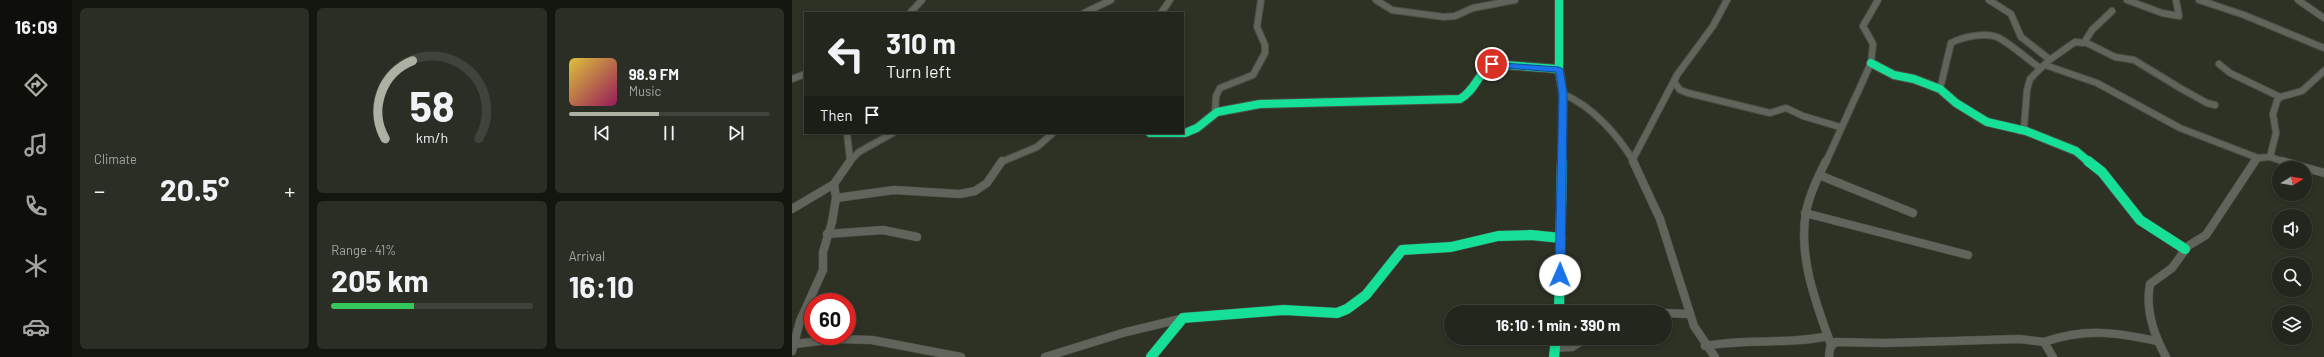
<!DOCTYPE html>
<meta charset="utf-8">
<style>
:root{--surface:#22261c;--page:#2a2e25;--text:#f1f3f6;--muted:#a2a5a3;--line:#3f433b;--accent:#acb1a3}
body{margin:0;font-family:Barlow,sans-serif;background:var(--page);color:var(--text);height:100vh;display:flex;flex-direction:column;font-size:15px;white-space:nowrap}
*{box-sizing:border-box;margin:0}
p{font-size:13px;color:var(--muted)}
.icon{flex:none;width:22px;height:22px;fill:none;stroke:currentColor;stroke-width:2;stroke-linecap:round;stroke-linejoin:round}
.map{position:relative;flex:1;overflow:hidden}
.sheet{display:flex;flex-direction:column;gap:8px;padding:8px;background:#13150f;width:720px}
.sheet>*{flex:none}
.top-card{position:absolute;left:12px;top:12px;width:380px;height:122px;border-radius:0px;box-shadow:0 2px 6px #0003,0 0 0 1px var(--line);background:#22261c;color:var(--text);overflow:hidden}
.needle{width:26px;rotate:79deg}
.controls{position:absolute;left:1480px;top:161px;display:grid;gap:8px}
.controls a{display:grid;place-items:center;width:40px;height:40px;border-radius:50%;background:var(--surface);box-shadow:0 2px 6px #0003,0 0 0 1px var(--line);font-size:20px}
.speed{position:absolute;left:12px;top:293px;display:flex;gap:8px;font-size:20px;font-weight:700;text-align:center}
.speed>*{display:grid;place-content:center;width:52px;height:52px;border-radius:50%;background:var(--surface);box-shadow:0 2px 6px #0003,0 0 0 1px var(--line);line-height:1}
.speed .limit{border:6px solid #d22;background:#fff;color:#111}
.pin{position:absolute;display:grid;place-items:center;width:34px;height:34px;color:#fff;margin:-17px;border:2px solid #fff;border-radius:50%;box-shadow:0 1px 4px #0007}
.me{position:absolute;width:44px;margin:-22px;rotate:1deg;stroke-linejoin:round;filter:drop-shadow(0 0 3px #0008)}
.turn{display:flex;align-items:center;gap:14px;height:84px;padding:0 16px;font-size:18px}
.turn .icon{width:52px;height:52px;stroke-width:2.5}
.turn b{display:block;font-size:28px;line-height:34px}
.then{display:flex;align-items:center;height:38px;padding:0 16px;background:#0003;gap:8px;font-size:15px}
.big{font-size:30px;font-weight:700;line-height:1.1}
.sheet .card{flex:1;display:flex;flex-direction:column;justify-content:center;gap:6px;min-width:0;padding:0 14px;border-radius:6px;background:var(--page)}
.sheet .dial{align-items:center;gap:0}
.dial svg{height:104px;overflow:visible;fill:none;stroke:var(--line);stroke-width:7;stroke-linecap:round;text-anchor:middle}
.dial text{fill:var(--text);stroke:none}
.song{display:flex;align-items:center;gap:12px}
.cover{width:48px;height:48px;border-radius:6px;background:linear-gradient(135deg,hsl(50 70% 55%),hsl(330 70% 35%))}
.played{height:4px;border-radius:2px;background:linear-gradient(90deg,var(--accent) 45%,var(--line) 45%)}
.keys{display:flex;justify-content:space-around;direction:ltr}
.heat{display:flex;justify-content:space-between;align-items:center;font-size:22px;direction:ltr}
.charge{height:6px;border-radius:3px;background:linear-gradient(90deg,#34c759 41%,var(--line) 0)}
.sheet .tiles{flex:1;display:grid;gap:8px;grid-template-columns:repeat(3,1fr)}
.card:first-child{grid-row:span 2}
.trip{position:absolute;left:652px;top:305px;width:228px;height:40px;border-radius:20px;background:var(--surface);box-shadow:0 2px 6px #0003,0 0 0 1px var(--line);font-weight:700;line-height:40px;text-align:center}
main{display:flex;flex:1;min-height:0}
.tab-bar{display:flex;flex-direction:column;width:72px;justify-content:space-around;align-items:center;background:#0e0f0b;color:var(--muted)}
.tab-bar .icon{width:28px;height:28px}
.tab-bar .selected{color:var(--accent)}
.tab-bar b{font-size:18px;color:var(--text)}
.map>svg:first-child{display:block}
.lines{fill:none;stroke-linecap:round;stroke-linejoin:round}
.street-far1-casing{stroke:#4a4d42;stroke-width:8}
.street-casing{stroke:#4a4d42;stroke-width:9}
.fast-far1-casing{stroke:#4a4d42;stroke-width:10}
.fast-casing{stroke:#4a4d42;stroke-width:11}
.street-far1{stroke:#60645a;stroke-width:6}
.street{stroke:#60645a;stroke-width:8}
.fast-far1{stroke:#16e098;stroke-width:8}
.fast{stroke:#16e098;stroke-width:10}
.route{fill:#1a73e8;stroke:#114b97}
</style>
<main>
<nav class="tab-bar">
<b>16:09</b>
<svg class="icon selected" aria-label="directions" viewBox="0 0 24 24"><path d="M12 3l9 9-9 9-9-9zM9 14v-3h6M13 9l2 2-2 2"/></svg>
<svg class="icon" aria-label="music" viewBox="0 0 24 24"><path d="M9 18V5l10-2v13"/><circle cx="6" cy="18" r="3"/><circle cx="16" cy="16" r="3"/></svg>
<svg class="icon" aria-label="phone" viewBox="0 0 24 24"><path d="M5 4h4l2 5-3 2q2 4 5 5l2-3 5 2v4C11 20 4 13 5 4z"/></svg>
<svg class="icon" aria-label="climate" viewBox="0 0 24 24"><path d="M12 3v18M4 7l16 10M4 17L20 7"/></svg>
<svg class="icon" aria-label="car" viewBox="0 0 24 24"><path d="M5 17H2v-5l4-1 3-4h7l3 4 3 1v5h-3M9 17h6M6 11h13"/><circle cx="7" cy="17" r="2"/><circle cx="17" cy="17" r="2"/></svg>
</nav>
<section class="sheet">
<div class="tiles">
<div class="card"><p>Climate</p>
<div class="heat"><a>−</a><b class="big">20.5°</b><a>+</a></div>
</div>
<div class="card dial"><svg viewBox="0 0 100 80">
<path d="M14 69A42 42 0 1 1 86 69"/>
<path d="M14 69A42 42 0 0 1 35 9" stroke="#acb1a3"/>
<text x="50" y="56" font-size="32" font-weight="700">58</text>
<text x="50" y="72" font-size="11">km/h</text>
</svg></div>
<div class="card">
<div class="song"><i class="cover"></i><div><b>98.9 FM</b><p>Music</p></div></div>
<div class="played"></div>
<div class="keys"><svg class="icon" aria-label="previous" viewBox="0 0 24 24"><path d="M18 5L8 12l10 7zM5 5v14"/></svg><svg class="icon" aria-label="pause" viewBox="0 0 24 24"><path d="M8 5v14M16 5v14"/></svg><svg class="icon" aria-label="next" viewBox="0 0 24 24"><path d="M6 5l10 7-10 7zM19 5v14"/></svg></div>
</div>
<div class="card"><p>Range · 41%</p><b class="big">205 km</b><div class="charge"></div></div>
<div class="card"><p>Arrival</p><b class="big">16:10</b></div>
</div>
</section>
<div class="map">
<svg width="1532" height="357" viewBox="0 0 1532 357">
<rect width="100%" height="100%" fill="#2e3225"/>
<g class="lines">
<defs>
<g id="street-far1">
<polyline points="584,0 600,10 652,17 663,16 681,8 723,0"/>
<polyline points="1197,0 1219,14 1229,37 1257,59"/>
<polyline points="1335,0 1370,13 1387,16 1384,0"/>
<polyline points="1407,0 1452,15 1532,48"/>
<polyline points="1506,0 1532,18"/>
<polyline points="118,13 130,0"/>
<polyline points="292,13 319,0"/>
<polyline points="369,13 378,0"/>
<polyline points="1293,42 1323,57 1342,60 1388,88 1415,103 1423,105"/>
<polyline points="1427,64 1438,73 1488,97"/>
<polyline points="1253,65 1305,83 1388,128 1466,158"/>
<polyline points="884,77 882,82 888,90 896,93 978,113 994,108 1011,116 1048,127"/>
<polyline points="0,79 13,74"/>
<path d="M1148 89 1159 43C1170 37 1193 32 1205 37 1218 43 1235 59 1248 68"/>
<path d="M771 94C800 106 826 135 842 162"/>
<polyline points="423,113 424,96 428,88 461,75 473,53 473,45 465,27 469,0"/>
<polyline points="1228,131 1232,128 1235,90 1238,79 1256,61 1283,42 1292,43 1300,30 1320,11"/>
<polyline points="55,133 58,160"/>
<polyline points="841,159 885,75 921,26 935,0"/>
<polyline points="57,162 67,152 101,133"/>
<polyline points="209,162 245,147 261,133"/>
<polyline points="1034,162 1079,63 1081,44 1071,26 1086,0"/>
<polyline points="1462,162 1466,158 1478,157"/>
<polyline points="1493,162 1478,157 1484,133 1481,114 1485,101 1488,97 1510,91 1532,71"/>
</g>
<g id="street">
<polyline points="841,161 868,219 902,326 923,357"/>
<path d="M1034 161C1026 177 1018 193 1014 212 1006 257 1024 303 1039 345"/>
<polyline points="1490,161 1532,173"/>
<polyline points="1027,175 1121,213"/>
<polyline points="44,198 102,190 168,194 183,191 195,183 210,161"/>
<polyline points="0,209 42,184 58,161"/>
<polyline points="1013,213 1176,255"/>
<polyline points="35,234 91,230 125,237"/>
<polyline points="873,313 896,314"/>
<path d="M1252 342C1294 328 1322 332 1365 341"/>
<polyline points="3,344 45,339 80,340 169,357"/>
<path d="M913 346C954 338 995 345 1036 336"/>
<polyline points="763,348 780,347 795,338"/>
<polyline points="0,351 8,321 31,270 31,252 40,222 44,198 42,184"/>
<polyline points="253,357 334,332 388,319"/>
<polyline points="1037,357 1038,348 1043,342 1093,343 1227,339 1252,342 1261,357"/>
<path d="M1374 357C1362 335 1353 309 1358 284L1380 268 1396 246 1414 235 1463 161"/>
</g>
<g id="fast-far1">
<polyline points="767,0 767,69 771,94 770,162"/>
<polyline points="1079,63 1102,75 1122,79 1148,89 1164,103 1195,122 1234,131 1284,151 1297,162"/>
<path d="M358 133H393L405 128 425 112 468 104 668 99C683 91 686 73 700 64L767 69"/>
</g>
<g id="fast">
<polyline points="1296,161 1310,172 1348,220 1393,249"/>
<polyline points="767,312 770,161"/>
<polyline points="359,357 391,318 492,310 545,313 555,309 574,295 610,250 659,247 706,236 739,235 769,238"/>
<polyline points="762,357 764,338"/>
</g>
</defs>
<use href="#street-far1" class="street-far1-casing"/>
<use href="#street" class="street-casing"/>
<use href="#fast-far1" class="fast-far1-casing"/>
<use href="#fast" class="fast-casing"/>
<use href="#street-far1" class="street-far1"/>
<use href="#street" class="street"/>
<use href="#fast-far1" class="fast-far1"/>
<use href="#fast" class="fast"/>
</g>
<polygon class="route" points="697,62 767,67 771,69 775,94 773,275 768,279 763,275 767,94 764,72 700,67 697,66"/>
</svg>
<div class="controls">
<a><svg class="needle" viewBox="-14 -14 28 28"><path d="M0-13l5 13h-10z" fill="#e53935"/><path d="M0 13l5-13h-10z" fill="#a2a5a3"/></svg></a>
<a><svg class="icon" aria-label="sound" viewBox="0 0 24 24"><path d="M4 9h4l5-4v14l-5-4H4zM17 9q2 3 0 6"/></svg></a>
<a><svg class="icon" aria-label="search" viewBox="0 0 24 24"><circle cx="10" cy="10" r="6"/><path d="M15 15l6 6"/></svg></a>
<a><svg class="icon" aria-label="layers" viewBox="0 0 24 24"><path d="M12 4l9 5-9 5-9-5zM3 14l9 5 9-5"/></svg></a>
</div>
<div class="speed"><div class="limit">60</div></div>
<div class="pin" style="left:700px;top:64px;background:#d93025"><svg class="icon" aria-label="arrive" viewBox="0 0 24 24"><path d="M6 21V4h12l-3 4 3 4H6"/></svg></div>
<svg class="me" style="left:768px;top:275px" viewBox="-20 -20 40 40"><circle r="19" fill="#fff"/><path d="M0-13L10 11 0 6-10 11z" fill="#1a73e8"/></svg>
<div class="trip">16:10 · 1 min · 390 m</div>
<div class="top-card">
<div class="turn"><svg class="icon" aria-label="left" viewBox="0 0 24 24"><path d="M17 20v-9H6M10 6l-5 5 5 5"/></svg><div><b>310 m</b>Turn left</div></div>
<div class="then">Then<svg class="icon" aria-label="arrive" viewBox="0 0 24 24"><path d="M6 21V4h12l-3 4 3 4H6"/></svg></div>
</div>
</div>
</main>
